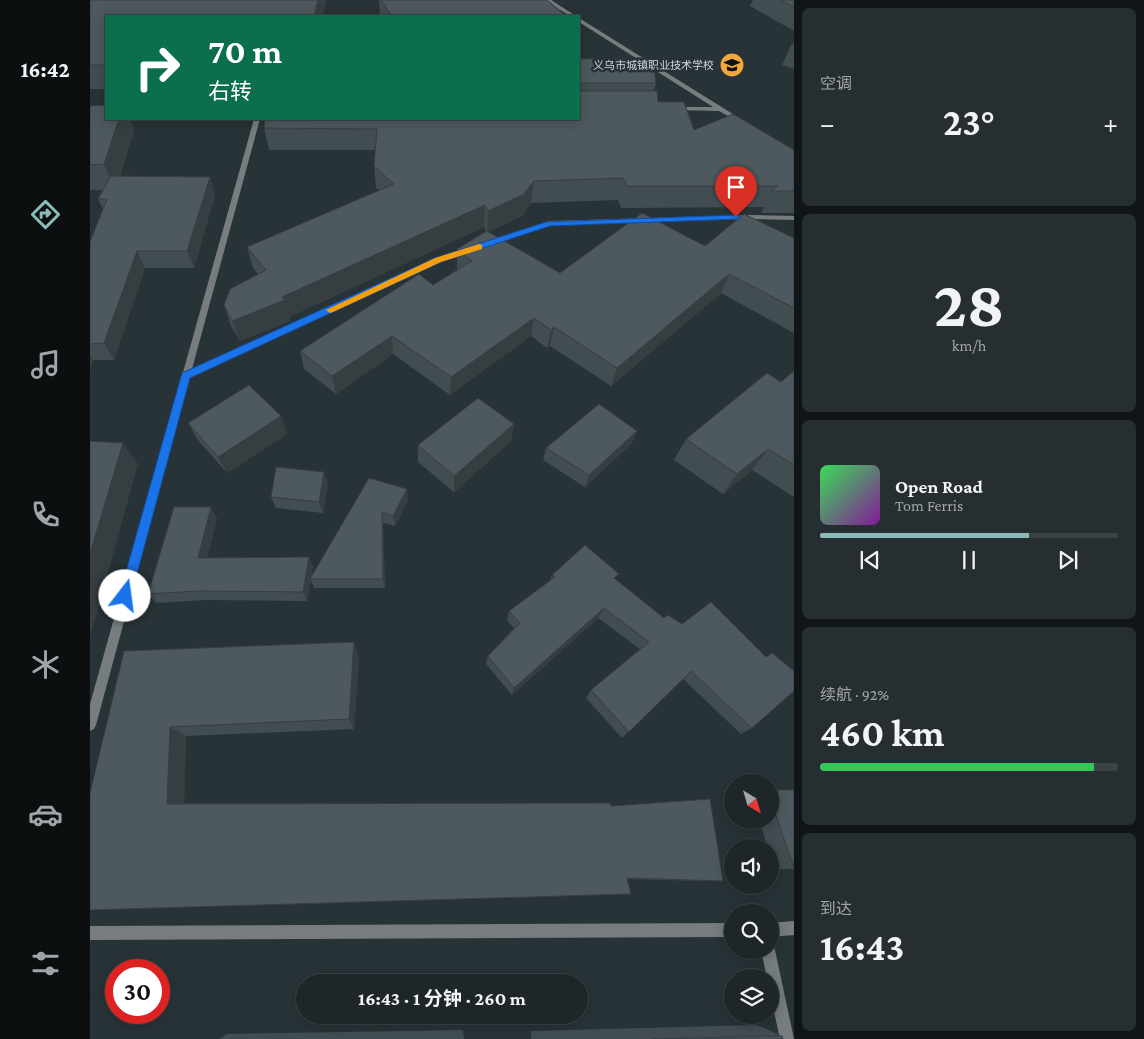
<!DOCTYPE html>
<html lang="zh">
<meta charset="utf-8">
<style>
:root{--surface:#1e2629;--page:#262e31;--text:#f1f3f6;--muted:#a1a5a8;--line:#3c4346;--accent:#8bbbb9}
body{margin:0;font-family:"Crimson Pro","Noto Sans SC",serif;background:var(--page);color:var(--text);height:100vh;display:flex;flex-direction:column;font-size:19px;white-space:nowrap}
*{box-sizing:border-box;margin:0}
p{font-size:16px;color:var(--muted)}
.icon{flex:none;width:28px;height:28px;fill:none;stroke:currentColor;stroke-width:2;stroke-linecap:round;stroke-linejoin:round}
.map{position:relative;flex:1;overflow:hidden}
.sheet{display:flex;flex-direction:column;gap:8px;padding:8px;background:#101517;width:350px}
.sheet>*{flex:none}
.guide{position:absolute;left:15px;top:15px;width:475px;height:105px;border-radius:0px;box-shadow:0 2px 12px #0003,0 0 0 1px var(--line);background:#0b6e4f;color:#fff;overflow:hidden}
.needle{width:32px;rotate:143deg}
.buttons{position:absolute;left:634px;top:774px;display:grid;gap:10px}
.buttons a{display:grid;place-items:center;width:55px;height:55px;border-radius:50%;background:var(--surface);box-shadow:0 2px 12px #0003,0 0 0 1px var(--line);font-size:25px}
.speed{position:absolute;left:15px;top:959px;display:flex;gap:10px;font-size:25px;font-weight:700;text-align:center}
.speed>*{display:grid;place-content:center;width:65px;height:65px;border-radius:50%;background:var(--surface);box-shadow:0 2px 12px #0003,0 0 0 1px var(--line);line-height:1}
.speed .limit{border:8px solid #d22;background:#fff;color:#111}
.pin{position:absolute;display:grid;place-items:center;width:42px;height:42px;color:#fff;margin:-51px -21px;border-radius:50% 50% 50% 0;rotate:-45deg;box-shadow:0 0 5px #0007}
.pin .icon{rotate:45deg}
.me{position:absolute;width:55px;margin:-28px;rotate:15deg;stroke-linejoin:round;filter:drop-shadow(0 0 4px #0008)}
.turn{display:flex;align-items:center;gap:18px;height:105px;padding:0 20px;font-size:22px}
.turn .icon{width:65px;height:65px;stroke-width:2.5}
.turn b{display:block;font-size:35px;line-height:42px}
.big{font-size:38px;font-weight:700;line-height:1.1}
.sheet .tile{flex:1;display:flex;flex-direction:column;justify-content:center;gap:8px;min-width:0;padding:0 18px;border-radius:8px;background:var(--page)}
.sheet .dial{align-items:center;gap:0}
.dial b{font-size:65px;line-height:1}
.song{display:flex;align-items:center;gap:15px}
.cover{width:60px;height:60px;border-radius:8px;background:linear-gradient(135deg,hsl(130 70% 55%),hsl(290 70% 35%))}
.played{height:5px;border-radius:2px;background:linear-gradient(90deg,var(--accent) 70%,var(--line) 70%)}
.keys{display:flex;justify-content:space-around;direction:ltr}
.heat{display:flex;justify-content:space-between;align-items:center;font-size:28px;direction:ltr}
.charge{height:8px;border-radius:4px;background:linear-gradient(90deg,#34c759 92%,var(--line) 0)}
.trip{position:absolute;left:206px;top:974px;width:292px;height:50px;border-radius:25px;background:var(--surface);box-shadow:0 2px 12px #0003,0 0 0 1px var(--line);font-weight:700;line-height:50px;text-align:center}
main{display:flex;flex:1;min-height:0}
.menu{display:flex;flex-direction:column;width:90px;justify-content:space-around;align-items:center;background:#0c0f10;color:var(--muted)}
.menu .icon{width:35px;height:35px}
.menu .selected{color:var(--accent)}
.menu b{font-size:22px;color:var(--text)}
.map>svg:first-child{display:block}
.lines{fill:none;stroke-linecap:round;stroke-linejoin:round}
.street{fill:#777c7f;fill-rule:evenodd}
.wall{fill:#424d51}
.shaded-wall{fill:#363e42}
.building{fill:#4d595e;stroke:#363e42}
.route{fill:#1a73e8;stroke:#114b97}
.slow{fill:#f59e0b}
.labels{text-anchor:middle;stroke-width:5;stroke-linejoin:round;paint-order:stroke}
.far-poi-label{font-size:11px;fill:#ced5d8;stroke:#283337;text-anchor:end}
</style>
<main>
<nav class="menu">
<b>16:42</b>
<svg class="icon selected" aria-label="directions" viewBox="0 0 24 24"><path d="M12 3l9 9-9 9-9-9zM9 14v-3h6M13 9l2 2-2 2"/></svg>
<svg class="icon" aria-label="music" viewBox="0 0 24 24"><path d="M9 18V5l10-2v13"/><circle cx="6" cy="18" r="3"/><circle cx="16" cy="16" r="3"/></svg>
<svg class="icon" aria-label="phone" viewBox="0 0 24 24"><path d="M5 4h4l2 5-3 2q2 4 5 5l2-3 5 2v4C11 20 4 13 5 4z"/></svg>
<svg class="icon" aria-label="climate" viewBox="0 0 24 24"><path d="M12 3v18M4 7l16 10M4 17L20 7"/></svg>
<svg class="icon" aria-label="car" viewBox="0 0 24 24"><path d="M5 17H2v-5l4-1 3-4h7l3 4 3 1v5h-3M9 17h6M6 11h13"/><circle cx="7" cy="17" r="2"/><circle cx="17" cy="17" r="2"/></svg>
<svg class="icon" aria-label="filters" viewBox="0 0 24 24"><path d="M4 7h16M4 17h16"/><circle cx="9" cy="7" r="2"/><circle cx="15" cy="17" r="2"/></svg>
</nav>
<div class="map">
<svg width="704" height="1039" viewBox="0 0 704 1039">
<rect width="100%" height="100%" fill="#283337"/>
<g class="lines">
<g class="street">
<polygon points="454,0 461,0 486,16 480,16"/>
<polygon points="489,18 654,121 649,122 629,111 583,110 583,108 585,107 623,107 489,22"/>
<polygon points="164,119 170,119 102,369 345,258 380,248 384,250 383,252 351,262 100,378 6,725 4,729 0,731 0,704"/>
<polygon points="661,215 704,216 704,220 661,219 460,225 402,245 399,245 395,243 396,241 459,221"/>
<polygon points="704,921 704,935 680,937 680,923"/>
<polygon points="642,923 642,937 0,940 0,926"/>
<polygon points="680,944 683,945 685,950 704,1039 690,1039 680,993 680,978 677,978 671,950 680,950"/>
</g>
</g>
<g class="wall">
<polygon points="0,0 236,0 232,16 16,16 16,89 0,89"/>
<polygon points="289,0 457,0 476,16 290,16"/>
<polygon points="663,0 704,0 704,31 660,6"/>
<polygon points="704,43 704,69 692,65 701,45"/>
<polygon points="489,59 566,83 564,91 568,102 604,130 704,150 704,213 671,213 674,207 531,208 528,200 441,203 432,216 398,232 470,273 615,246 704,238 704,333 631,293 521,386 460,346 457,348 441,336 360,395 303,354 246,394 214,369 210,351 343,285 368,269 367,269 367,249 396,231 394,227 199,317 200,321 150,341 141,326 134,305 168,274 163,268 157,247 289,190 286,188 284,166 285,150 179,150 174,128 489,119"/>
<polygon points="0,106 16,119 40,119 44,130 30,176 125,195 104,268 55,268 24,360 3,360 0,370 0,242 13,209 8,199 13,190 0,190"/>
<polygon points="704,371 704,497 662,470 633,494 584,460 596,439 691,382"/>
<polygon points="191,416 197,434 137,473 108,440 98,423"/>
<polygon points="424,424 421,441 364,492 328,462 328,445"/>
<polygon points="542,443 495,487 453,460 456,448"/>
<polygon points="279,478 318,500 305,526 293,523 295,588 224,588 221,580 217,601 116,600 66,603 58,594 127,518 117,558 223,566 221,577"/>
<polygon points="238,483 233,513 186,508 181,497"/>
<polygon points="462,575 526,579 662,728 651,734 593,679 532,738 496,698 501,690 550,649 508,618 422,695 396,664 398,656 424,628 417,621 419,611 460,581"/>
<polygon points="34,651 269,656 264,729 96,736 94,803 521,806 633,881 615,881 538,879 0,910"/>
<polygon points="680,790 704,790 704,869 686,869 680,852 680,848 678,848 669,820 680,820"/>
<polygon points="667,1025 692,1036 693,1039 441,1039 441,1031"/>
<polygon points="373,1030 374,1039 129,1039 137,1034"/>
</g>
<g class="shaded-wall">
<polygon points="228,0 236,0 232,16 224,16"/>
<polygon points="29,119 40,119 44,130 25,189 14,164"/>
<polygon points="120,177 125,195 104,268 97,251"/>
<polygon points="444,181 441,203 432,216 397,232 398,211"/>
<polygon points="395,205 394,227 199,317 200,321 150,341 142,321 192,297"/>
<polygon points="47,251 55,268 24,360 14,343"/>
<polygon points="639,274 631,293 521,386 527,368"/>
<polygon points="444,318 441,336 360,395 361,377"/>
<polygon points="464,327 460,346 457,348 461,330"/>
<polygon points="302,336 303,354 246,394 242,376"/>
<polygon points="0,356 3,360 0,370"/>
<polygon points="191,416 197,434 137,473 128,457"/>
<polygon points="424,424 421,441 364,492 364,476"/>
<polygon points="547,431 542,443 495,487 499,475"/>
<polygon points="33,443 48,464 0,638 0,554"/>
<polygon points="678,449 662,470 633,494 647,474"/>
<polygon points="234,472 238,483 233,513 229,502"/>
<polygon points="317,489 318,500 305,526 303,516"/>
<polygon points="121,507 127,518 115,568 108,558"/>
<polygon points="292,512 293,523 295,588 293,579"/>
<polygon points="219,557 223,566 217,601 213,592"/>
<polygon points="514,608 508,618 422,695 424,688"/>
<polygon points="264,642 269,656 264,729 259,719"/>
<polygon points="80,727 96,736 94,809 77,804"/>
</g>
<g class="building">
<polygon points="0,0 228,0 224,16 16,16 16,65 0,65"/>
<polygon points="291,0 457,0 476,16 302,16"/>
<polygon points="691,0 704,0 704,7"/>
<polygon points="563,58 566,83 493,83 491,85 491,91 567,91 568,102 594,102 604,130 643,114 704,150 704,191 681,191 688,186 537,186 533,178 444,181 434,194 398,211 395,205 192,297 195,300 142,321 134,305 140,289 176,270 157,247 304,184 284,166 287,129 174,128 175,119 489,119 489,59"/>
<polygon points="16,105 16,119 29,119 14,164 0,165 0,106"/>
<polygon points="21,176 120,177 97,251 47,251 14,343 0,344 0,242 17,199 8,199"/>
<polygon points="552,213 615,246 654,214 704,238 704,308 639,274 527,368 464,327 461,330 444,318 361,377 302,336 242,376 210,351 329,274 343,285 382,261 367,249 397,231 470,273"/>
<polygon points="704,371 704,465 678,449 647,474 596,439 677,373 691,382"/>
<polygon points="159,385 191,416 128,457 98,423"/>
<polygon points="388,398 424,424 364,476 328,445"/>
<polygon points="509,404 547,431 499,475 456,448"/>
<polygon points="0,441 33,443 0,554"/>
<polygon points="186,467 234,472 229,502 181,497"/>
<polygon points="279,478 317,489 303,516 292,512 293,579 220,579"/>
<polygon points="84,507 121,507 108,558 219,557 213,592 108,591 58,594"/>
<polygon points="495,545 529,574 524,578 574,618 578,615 592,624 621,602 676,657 682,653 704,671 704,691 662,728 601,671 539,732 501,690 559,642 514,608 424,688 398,656 430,623 419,611 465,577 462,575"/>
<polygon points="264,642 259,719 80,727 77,804 520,803 521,806 620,799 633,881 537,878 541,894 0,910 0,793 34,651"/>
<polygon points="680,790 704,790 704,868 680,798"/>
<polygon points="692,1036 693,1039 561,1039"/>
</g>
<polygon class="route" points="646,215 649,215 649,219 460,226 351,262 100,378 41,596 40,600 35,602 31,600 29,596 92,373 345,258 456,222"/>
<polygon class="slow" points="389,244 392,245 392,249 351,262 243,312 240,313 236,310 345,258"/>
<defs>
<symbol id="school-disc" viewBox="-11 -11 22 22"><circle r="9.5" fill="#eea83c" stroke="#283337"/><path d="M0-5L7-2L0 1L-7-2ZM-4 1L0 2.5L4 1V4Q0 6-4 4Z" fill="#111"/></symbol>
</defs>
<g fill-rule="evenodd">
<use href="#school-disc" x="628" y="51" width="28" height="28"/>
</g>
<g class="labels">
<g class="far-poi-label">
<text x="624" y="69">义乌市城镇职业技术学校</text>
</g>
</g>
</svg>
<div class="buttons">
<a><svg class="needle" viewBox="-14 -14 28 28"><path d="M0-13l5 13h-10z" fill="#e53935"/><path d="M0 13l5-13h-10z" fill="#a1a5a8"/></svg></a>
<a><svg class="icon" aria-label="sound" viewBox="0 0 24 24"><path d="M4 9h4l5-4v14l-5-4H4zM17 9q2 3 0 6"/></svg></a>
<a><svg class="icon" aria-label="search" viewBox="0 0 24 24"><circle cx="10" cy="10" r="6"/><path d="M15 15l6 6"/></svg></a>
<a><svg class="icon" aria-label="layers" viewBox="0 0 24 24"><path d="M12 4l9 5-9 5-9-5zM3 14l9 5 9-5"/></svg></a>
</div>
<div class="speed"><div class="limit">30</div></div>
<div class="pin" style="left:646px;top:217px;background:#d93025"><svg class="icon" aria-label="arrive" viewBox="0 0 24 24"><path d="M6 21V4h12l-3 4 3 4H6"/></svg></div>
<svg class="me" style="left:35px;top:596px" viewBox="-20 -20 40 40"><circle r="19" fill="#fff"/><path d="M0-13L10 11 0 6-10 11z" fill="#1a73e8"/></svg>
<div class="trip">16:43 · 1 分钟 · 260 m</div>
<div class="guide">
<div class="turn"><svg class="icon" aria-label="right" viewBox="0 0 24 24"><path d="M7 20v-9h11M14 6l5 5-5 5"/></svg><div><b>70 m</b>右转</div></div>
</div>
</div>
<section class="sheet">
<div class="tile"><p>空调</p>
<div class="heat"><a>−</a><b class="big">23°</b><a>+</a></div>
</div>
<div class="tile dial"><b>28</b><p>km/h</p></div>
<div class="tile">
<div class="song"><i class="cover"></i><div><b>Open Road</b><p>Tom Ferris</p></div></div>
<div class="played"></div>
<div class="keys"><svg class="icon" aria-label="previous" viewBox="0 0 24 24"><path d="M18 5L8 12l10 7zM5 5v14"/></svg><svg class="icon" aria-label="pause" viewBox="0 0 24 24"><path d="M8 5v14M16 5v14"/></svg><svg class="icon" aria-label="next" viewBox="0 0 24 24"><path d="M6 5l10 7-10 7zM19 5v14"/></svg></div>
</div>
<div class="tile"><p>续航 · 92%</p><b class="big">460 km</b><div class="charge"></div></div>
<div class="tile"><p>到达</p><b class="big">16:43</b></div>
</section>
</main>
